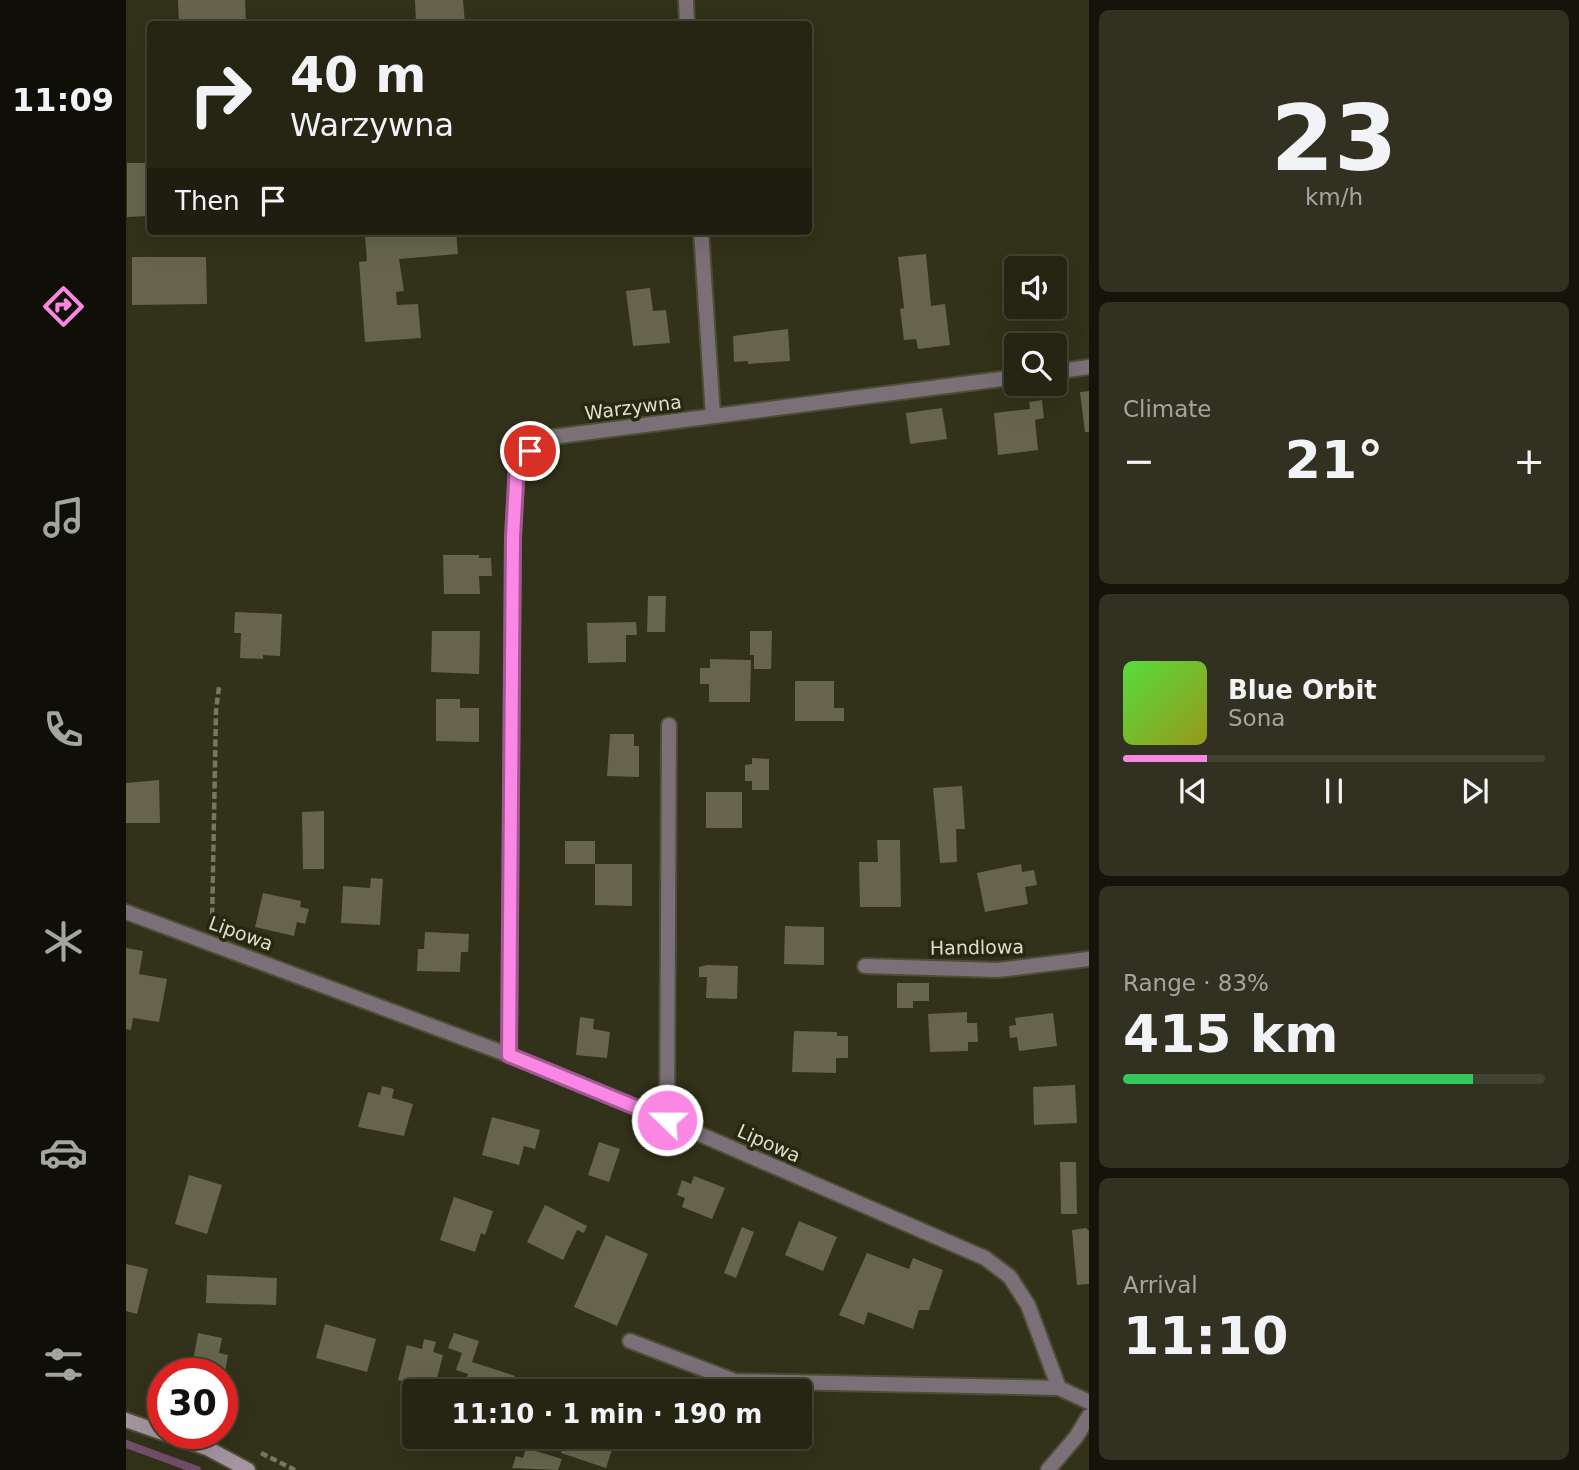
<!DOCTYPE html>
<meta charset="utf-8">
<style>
:root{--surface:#262513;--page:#323121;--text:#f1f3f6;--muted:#a4a5a0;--line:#424233;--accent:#fb87e5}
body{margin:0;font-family:"DejaVu Sans",sans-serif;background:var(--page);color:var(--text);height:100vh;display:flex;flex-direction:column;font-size:26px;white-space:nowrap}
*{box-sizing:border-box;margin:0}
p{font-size:23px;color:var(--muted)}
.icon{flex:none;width:38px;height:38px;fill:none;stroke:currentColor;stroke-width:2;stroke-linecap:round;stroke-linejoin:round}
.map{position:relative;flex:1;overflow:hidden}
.panel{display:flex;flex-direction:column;gap:10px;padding:10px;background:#15140a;width:490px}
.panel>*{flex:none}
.guide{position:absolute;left:21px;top:21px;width:665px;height:214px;border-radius:7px;box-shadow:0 7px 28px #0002,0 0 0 2px var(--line);background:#262513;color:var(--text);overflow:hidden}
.fabs{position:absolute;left:878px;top:256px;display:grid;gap:14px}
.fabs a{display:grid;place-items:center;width:63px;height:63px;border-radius:7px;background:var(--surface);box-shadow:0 7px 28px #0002,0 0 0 2px var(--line);font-size:35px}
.speed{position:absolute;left:21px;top:1358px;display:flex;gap:14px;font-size:35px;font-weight:700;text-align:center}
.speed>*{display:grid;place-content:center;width:91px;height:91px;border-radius:50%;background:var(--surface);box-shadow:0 7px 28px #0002,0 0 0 2px var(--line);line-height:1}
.speed .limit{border:10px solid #d22;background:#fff;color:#111}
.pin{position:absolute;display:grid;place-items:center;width:60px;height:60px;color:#fff;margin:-30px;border:4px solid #fff;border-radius:50%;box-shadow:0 2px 7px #0007}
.me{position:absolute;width:77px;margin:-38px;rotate:292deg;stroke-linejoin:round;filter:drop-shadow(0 0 5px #0008)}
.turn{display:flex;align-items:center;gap:24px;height:147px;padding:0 28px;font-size:32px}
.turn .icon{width:91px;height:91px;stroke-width:2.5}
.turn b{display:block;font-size:49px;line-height:60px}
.then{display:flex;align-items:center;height:66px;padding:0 28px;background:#0003;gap:14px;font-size:26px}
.big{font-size:52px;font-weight:700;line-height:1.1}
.panel .widget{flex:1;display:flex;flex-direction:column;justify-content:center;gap:10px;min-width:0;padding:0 24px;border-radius:10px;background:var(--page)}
.panel .dial{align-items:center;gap:0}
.dial b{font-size:91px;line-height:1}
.song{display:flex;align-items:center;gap:21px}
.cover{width:84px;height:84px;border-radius:10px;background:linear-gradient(135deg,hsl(110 70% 55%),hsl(60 70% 35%))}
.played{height:7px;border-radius:4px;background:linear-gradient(90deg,var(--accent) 20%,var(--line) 20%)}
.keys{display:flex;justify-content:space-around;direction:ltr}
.heat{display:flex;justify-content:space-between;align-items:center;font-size:38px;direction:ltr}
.charge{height:10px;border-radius:5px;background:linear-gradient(90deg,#34c759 83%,var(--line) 0)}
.trip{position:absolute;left:276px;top:1379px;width:410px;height:70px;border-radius:7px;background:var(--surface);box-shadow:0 7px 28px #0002,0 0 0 2px var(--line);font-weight:700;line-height:70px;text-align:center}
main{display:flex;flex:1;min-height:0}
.tab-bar{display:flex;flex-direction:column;width:126px;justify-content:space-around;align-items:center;background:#0f0f08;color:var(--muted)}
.tab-bar .icon{width:49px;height:49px}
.tab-bar .on{color:var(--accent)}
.tab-bar b{font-size:32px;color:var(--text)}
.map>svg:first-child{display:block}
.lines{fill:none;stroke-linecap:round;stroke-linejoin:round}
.stream{stroke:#724e6a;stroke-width:8}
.building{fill:#66654c}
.lane-casing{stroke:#4e4d36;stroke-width:18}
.street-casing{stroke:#4e4d36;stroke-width:18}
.secondary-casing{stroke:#4e4d36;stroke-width:18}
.path{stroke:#777662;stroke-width:4.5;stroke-dasharray:7 3.5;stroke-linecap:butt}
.lane{stroke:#7b7078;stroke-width:14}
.street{stroke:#7b7078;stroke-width:14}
.secondary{stroke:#a595a1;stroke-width:14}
.route-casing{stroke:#a35895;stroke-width:18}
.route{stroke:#fb87e5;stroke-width:12}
.labels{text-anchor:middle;stroke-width:7;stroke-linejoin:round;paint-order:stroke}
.street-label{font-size:19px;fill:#deded0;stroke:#28270f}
</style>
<main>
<nav class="tab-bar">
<b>11:09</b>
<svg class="icon on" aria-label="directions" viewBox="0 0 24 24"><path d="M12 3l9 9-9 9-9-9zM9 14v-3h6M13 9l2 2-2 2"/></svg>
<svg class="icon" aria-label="music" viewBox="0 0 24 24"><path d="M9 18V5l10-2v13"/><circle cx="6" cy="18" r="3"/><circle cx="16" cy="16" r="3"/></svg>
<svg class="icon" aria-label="phone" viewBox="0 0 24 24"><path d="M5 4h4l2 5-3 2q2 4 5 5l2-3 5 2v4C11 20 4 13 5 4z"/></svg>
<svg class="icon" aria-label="climate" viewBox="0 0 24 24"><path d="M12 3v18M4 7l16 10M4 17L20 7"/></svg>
<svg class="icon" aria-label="car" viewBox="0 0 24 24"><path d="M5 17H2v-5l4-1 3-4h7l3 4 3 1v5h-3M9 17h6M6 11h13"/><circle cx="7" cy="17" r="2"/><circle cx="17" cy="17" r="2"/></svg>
<svg class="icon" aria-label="filters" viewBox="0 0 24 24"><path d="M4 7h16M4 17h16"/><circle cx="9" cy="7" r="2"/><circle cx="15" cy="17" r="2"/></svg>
</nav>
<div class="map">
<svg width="963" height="1470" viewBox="0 0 963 1470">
<rect width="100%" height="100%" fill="#323119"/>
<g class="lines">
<polyline class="stream" points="0,1444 71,1470"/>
</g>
<g class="building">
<polygon points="52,0 119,0 120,24 53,24"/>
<polygon points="289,0 337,0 339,24 290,24"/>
<polygon points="1,163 24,163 24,216 1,217"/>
<polygon points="233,231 330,231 332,254 273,259 278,291 270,292 271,305 292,304 295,338 239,342 233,262 241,261 239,236 234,236"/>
<polygon points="800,254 805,306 819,304 824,345 792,349 790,339 778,340 774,309 778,308 772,257"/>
<polygon points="6,257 80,257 81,304 6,305"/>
<polygon points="524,288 527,311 540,310 544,343 507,346 500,291"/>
<polygon points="662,329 664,361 622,364 622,361 608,362 607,336"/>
<polygon points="963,391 963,432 959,432 954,392"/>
<polygon points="916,400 918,418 909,420 912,450 872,455 868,413 904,409 903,402"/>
<polygon points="816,408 821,439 784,444 780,413"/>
<polygon points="317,555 353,555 353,558 365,558 366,576 353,576 354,594 318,594"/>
<polygon points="522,596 540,596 539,632 521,632"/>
<polygon points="109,612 156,614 154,656 137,655 137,659 114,658 115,633 108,633"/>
<polygon points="510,622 511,635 500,635 500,662 462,663 461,623"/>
<polygon points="306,631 354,631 353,674 305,672"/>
<polygon points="624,631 646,631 645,669 628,669 628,655 624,655"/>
<polygon points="584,659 625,660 624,702 583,702 583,684 574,684 574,668 584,668"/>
<polygon points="669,681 708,681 708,708 718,708 718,721 669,721"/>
<polygon points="310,699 334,699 334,708 353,708 353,742 310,741"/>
<polygon points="484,734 508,734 508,746 513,746 513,777 481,776"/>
<polygon points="626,758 643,759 643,790 626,790 626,781 619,781 619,765 626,764"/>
<polygon points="33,780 34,823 0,823 0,783"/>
<polygon points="836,786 839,829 830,829 831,862 814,863 807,788"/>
<rect x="580" y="792" width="36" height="36"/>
<polygon points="198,811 198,869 177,869 176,812"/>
<polygon points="751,840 774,840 775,907 734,907 733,862 752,862"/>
<rect x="439" y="841" width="30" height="23"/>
<polygon points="469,864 506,864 506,906 469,905"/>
<polygon points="895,864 896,872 908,870 911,885 899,887 902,904 859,912 851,873"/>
<polygon points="245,878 257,879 254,925 215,923 217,886 244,888"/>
<polygon points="137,893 175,901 174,907 183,909 179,924 171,922 168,936 129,927"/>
<polygon points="659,926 698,927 698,965 658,964"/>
<polygon points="299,932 343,934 342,952 335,952 334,972 291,971 292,949 298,949"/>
<polygon points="0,948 17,951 13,974 41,979 33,1022 7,1018 5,1030 0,1029"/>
<polygon points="581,965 612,966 611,999 580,998 581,977 573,977 573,967"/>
<polygon points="771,983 803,983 803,1001 787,1001 787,1008 771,1008"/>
<polygon points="841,1012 841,1023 851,1023 852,1042 842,1042 842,1051 804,1052 802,1014"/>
<polygon points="927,1013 931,1046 893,1051 891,1037 884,1038 883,1026 890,1025 889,1018"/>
<polygon points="454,1017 468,1019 467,1029 484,1032 481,1058 450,1055"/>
<polygon points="668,1031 711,1032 711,1036 722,1036 722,1058 710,1058 710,1073 666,1072"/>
<polygon points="949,1085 951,1123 908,1125 907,1087"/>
<polygon points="256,1086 268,1089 266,1098 287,1104 278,1136 232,1127 242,1092 254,1095"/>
<polygon points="366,1117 414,1130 409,1149 398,1146 393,1165 356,1155"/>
<polygon points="473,1142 494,1149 483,1182 462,1175"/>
<polygon points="934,1162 950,1162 951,1214 935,1214"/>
<polygon points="63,1175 96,1185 81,1234 49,1224"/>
<polygon points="568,1176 599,1188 586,1219 556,1207 559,1198 551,1195 556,1180 565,1184"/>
<polygon points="328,1197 367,1211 359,1235 355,1233 349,1252 314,1240"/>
<polygon points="419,1205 461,1226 458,1233 451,1230 437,1260 401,1242"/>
<polygon points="673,1221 711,1237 697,1271 659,1255"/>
<polygon points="616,1227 628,1232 610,1278 598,1273"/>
<polygon points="960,1228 963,1231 963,1284 951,1285 946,1230"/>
<polygon points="480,1235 522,1254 491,1326 448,1307"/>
<polygon points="741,1253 783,1269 787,1258 817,1270 803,1310 793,1310 787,1329 742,1312 738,1325 713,1315"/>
<polygon points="0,1264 22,1269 11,1314 0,1311"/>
<polygon points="81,1275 151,1278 150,1305 80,1303"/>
<polygon points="199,1324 250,1339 241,1372 190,1358"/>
<polygon points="72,1333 96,1338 93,1353 102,1355 99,1373 66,1367"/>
<polygon points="328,1333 353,1341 346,1362 389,1376 384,1391 336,1391 342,1374 330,1370 336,1353 322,1348"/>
<polygon points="298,1339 310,1342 307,1352 317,1355 308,1390 272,1380 281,1345 296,1349"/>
<polygon points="441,1437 490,1437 480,1468 435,1453"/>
<polygon points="400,1448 436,1459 432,1470 386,1468 390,1456 397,1458"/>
</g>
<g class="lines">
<defs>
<g id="lane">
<polyline points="560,0 561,24"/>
<polyline points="575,231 587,416"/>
<polyline points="541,1120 543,725"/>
<polyline points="504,1341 609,1381 933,1388"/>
</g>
<g id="street">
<polyline points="929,372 963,367"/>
<polyline points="0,912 383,1055 541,1120 859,1258 884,1277 902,1305 933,1388 963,1402"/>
<polyline points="739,966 872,970 963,959"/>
<polyline points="383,1055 387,537 391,464 418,438 891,377"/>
<polyline points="922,1470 950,1437 963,1416"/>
</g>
<g id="secondary">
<polyline points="0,1420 37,1433"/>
<polyline points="38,1433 83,1449 122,1470"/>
</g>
</defs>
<use href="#lane" class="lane-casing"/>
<use href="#street" class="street-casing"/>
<use href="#secondary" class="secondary-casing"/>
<g class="path">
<polyline points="86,925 90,711 93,687"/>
<polyline points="135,1453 169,1470"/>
</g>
<use href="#lane" class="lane"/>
<use href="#street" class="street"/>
<use href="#secondary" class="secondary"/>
</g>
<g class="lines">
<defs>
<polyline id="route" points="404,451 391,464 387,537 383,1055 541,1120"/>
</defs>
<use href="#route" class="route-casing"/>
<use href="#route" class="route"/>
</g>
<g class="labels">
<g class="street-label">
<text transform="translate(507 407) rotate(-7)" y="7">Warzywna</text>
<text transform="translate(115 933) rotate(20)" y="7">Lipowa</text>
<text transform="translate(851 947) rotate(-1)" y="7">Handlowa</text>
<text transform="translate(643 1143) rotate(24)" y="7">Lipowa</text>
</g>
</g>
</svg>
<div class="fabs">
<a><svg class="icon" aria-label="sound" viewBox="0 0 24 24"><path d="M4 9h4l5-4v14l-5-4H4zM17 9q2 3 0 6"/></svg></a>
<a><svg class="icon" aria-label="search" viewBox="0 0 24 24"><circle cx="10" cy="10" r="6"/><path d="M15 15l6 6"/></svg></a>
</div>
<div class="speed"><div class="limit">30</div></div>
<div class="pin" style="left:404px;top:451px;background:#d93025"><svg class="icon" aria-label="arrive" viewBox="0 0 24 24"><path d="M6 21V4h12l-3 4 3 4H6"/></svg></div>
<svg class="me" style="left:541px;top:1120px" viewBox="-20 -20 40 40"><circle r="17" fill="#fb87e5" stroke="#fff" stroke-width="3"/><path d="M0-11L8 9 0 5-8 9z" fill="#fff"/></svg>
<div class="trip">11:10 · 1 min · 190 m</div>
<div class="guide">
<div class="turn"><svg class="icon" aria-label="right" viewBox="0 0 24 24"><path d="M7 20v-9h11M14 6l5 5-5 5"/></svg><div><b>40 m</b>Warzywna</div></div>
<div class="then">Then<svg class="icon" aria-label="arrive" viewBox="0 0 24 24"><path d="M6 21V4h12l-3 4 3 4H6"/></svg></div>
</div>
</div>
<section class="panel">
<div class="widget dial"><b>23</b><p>km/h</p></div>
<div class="widget"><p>Climate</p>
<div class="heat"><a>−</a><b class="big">21°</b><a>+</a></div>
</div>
<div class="widget">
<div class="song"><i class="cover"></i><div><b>Blue Orbit</b><p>Sona</p></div></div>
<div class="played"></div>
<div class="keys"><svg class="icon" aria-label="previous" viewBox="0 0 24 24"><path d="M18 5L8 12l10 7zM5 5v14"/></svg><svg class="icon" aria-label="pause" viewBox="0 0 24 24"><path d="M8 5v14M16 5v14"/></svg><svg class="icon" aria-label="next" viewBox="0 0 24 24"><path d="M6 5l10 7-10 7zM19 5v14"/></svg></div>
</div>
<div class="widget"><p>Range · 83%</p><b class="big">415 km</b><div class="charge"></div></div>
<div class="widget"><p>Arrival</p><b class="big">11:10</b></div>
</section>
</main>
